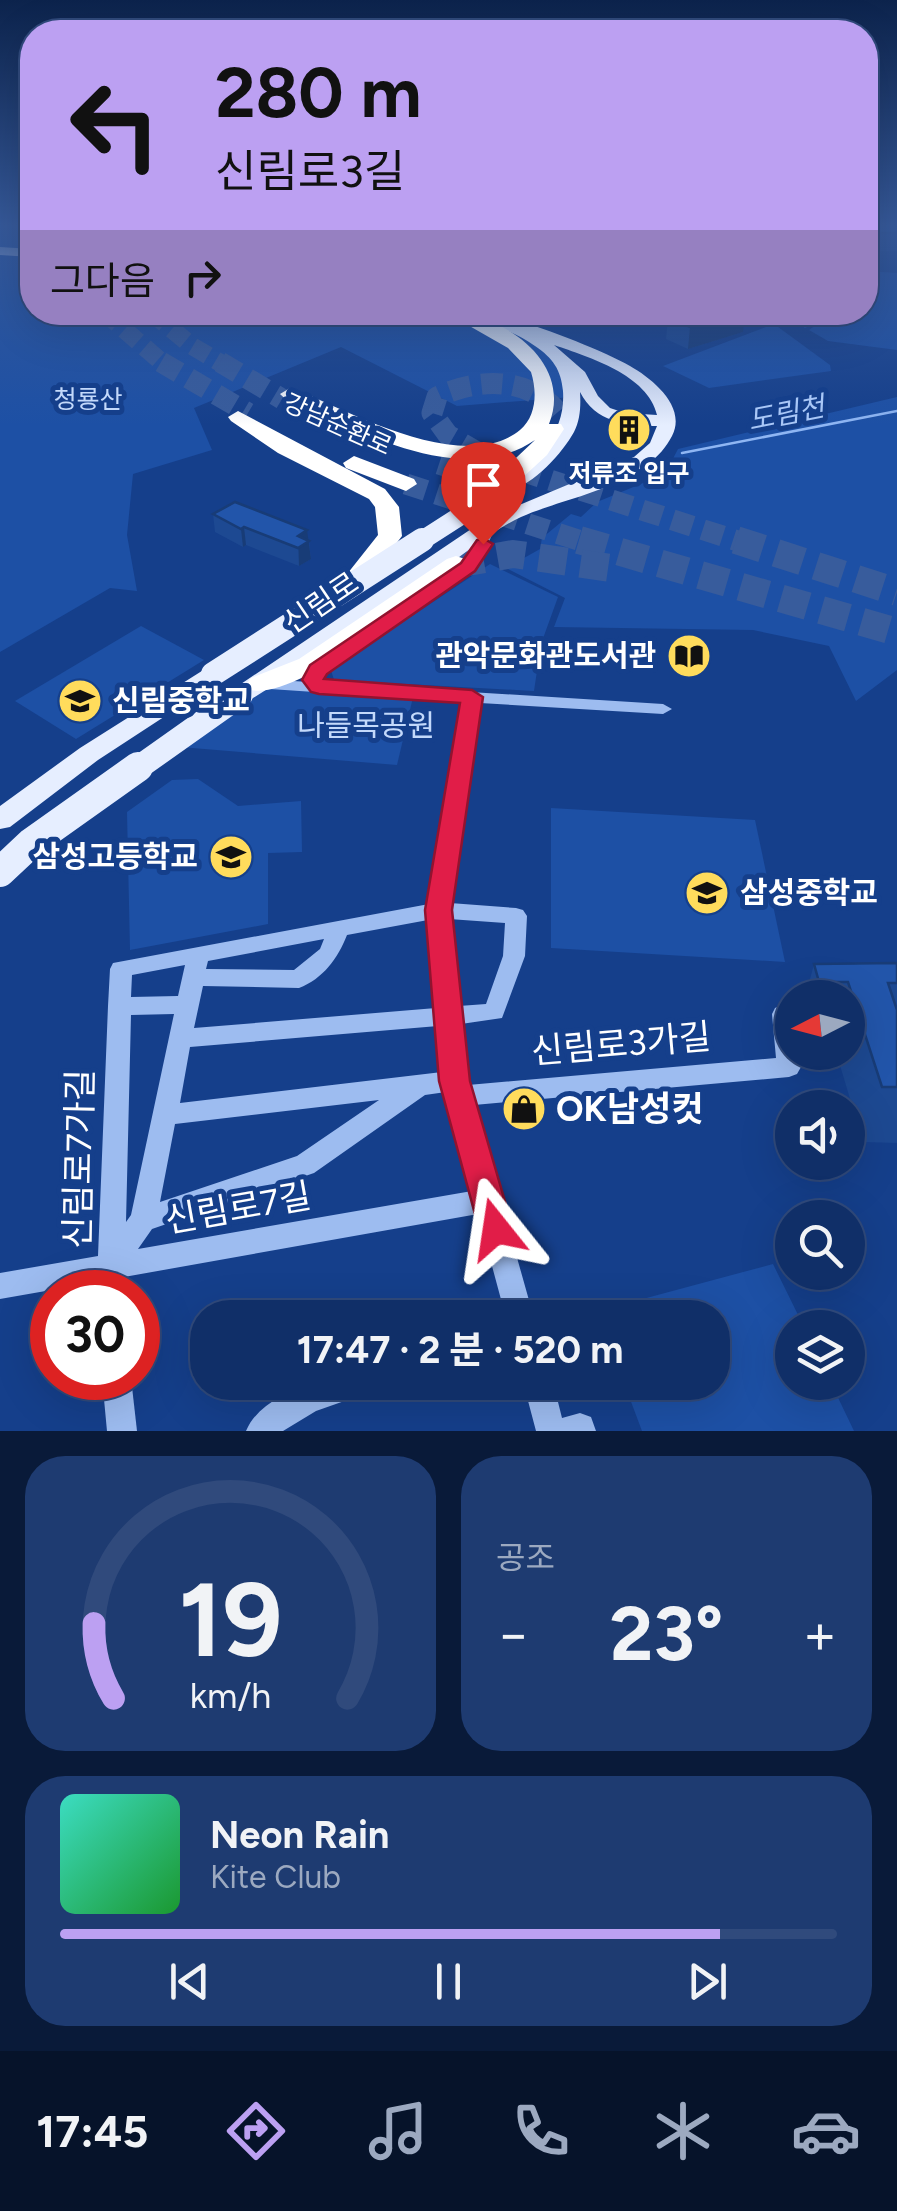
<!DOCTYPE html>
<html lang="ko">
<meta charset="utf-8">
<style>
:root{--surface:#102f68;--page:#1e3b71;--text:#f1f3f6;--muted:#9ca9c0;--line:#304a7c;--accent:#bca0f2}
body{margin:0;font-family:Figtree,"Noto Sans KR",sans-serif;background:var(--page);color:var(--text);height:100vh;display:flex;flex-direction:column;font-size:38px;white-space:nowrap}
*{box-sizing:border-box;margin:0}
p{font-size:32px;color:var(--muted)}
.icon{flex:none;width:55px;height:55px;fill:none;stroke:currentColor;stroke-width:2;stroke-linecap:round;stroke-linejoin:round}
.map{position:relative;height:1431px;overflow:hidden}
.panel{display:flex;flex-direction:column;gap:25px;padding:25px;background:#091a39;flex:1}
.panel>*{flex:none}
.banner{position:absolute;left:20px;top:20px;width:858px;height:305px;border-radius:40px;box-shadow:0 10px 40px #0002,0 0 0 2px var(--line);background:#bca0f2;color:#111;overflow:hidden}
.needle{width:65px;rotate:264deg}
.buttons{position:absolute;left:775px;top:980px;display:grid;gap:20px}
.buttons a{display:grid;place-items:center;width:90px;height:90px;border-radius:50%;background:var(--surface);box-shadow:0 10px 40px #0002,0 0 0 2px var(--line);font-size:50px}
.speed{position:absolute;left:30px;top:1270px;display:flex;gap:20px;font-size:50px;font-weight:700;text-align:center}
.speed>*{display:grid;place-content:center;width:130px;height:130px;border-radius:50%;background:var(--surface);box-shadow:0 10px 40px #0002,0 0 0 2px var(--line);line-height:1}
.speed .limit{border:15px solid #d22;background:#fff;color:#111}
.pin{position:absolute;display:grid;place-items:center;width:85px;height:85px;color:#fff;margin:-102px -42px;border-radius:50% 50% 50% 0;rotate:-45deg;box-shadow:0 0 10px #0007}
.pin .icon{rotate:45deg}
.me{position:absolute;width:110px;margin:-55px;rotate:345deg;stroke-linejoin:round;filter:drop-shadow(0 0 8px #0008)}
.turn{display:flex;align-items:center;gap:35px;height:210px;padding:0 30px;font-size:45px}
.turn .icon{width:130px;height:130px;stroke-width:2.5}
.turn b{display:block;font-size:70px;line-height:85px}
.then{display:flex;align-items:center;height:95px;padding:0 30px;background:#0003;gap:20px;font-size:38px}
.big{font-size:75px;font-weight:700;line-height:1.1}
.panel .card{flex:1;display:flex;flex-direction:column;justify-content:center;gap:15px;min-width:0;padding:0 35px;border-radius:40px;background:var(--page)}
.panel .dial{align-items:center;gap:0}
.dial svg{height:260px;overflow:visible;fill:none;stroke:var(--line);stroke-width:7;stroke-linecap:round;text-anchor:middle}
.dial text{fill:var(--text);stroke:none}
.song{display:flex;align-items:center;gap:30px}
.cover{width:120px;height:120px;border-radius:15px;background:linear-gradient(135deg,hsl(170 70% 55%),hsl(130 70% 35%))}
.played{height:10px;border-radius:5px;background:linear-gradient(90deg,var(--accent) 85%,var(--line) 85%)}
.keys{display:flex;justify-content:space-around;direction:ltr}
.heat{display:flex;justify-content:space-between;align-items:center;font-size:55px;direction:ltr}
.panel .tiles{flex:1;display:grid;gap:25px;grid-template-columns:1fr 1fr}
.card:last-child{grid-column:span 2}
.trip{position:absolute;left:190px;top:1300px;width:540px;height:100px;border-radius:40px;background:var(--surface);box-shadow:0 10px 40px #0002,0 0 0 2px var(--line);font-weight:700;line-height:100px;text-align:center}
.tabs{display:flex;height:160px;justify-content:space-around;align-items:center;background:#06132a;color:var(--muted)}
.tabs .icon{width:70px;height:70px}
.tabs .on{color:var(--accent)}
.tabs b{font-size:45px;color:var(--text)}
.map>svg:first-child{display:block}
.green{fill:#1d50a5}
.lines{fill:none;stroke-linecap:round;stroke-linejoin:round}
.stream{stroke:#8fb6f3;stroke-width:2.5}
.highway-tunnel-far2{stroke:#385c9c;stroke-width:18;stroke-dasharray:18 9;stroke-linecap:butt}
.highway-tunnel-far1{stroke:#385c9c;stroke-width:21;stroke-dasharray:21 11;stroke-linecap:butt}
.highway-tunnel{stroke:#385c9c;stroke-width:28;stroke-dasharray:28 14;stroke-linecap:butt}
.minor{fill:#9dbcf0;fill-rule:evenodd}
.major{fill:#e6eeff;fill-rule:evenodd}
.highway{fill:#fff;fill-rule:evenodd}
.major-bridge-far2{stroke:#e6eeff;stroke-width:19}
.major-bridge-far1{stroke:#e6eeff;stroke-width:24}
.major-bridge{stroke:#e6eeff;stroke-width:30}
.wall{fill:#1d4992}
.shaded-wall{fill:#183c77}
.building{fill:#25a;stroke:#183c77;stroke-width:2.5}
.route{fill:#e11d48;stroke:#92132f;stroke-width:2.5}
.labels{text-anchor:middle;stroke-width:10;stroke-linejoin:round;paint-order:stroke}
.far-park-label{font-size:25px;fill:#c3d9fb;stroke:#153f8b}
.far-street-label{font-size:25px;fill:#fff;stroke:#153f8b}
.far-poi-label{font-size:25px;font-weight:bold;fill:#fff;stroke:#153f8b}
.far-water-label{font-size:28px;font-style:italic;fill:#a9c7f7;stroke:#153f8b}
.street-label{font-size:30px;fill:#fff;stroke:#153f8b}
.poi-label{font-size:30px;font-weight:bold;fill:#fff;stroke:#153f8b;text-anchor:end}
.park-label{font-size:30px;fill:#c3d9fb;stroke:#153f8b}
.near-street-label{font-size:35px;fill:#fff;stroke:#153f8b}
.near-poi-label{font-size:35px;font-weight:bold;fill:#fff;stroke:#153f8b;text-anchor:start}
</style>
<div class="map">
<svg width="897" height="1431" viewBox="0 0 897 1431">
<rect width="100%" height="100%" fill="#153f8b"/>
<g class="green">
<polygon points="0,225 32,225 32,312 480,313 545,346 572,397 457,406 341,347 194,408 212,450 133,474 127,535 137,591 110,588 0,652"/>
<polygon points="865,271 897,273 897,350 828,341 809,330 823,320 805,328 781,313 865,312"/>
<polygon points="774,324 830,365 831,371 709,388 663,366"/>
<polygon points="897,397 897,670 856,701 829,646 753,630 554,627 565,598 506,568 540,549 542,538 571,514 581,517 597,502 665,474 678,449"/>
<polygon points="490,564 558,597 541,644 534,691 334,680 331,670"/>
<polygon points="141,626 204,660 76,739 15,701"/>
<polygon points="261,684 414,693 397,765 168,746"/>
<polygon points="198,779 238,806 301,801 302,852 268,853 268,924 130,950 127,812 172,780"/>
<polygon points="551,808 755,820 785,962 551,948"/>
<polygon points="773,1264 804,1327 792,1328 792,1382 831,1383 854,1431 642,1431 624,1383 712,1382 712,1318 601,1317 598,1311"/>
</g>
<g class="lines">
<polyline class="stream" points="682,453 897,411"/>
<g class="highway-tunnel-far2">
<polyline points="104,312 165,365"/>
<polyline points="151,312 192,346 224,365"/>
</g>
<g class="highway-tunnel-far1">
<polyline points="161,362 248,413"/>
<polyline points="220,362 282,399"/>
<path d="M558 412C528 376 477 378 437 397L432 413 448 435 494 462 744 543"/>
<polyline points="439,464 509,487"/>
<polyline points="406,484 587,543"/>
</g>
<g class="highway-tunnel">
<polyline points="579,540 897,632"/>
<polyline points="736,540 897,592"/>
<polyline points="456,564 513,554 611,568"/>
</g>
<g class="minor">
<path d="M487 525 494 529C486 554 461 593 432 591L429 588 432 585 463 560 480 529Z"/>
<path d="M261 679 663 704 672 709 663 714 480 703 450 903 516 908 523 910 527 916 525 956 502 1018 461 1024 468 1085 776 1058 772 1014 775 1008 792 1000V1052H799L801 1067 797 1074 789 1077 474 1105 534 1318H506L478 1214 124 1277V1292H96L97 1282 0 1299V1273L98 1256 108 1006 110 969 113 963 429 904 463 702 255 688 253 684ZM449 919 505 923 503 956 486 1004 459 1006ZM428 920 436 1008 194 1028 203 986 299 988C323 979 338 958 347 935ZM324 939 320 949 294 970 206 969 208 961ZM185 965 178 996 131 997 132 975ZM174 1014 131 1215 126 1222 131 1015ZM438 1026 442 1072 180 1103 190 1047ZM446 1092 472 1191 138 1249 152 1229 314 1173 425 1095ZM379 1100 297 1156 160 1202 175 1124Z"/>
<polygon points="102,1378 131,1378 137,1431 107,1431"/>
<path d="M312 1382H374L370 1392 316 1411 283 1431H246C257 1405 287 1392 312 1382Z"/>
<polygon points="523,1382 553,1382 562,1418 580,1413 591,1417 596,1431 536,1431"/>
</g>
<g class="major">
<polygon points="0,247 32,249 32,257 0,255"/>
<path d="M473 312C507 312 598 348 630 366 653 379 687 407 672 436 646 487 568 496 521 517 491 531 466 553 439 572 376 616 315 660 250 700L200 702 196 696 98 760 10 827 0 829V806L80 748 205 669H221L225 674 218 689 235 688 486 519 634 457 650 443 657 426C626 426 595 422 580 392 581 407 580 420 574 432 562 454 526 495 499 490V482C534 459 566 437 563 391 561 370 553 358 535 346 516 332 491 326 473 312ZM554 345C589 357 648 375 657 415L625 413 610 408 598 396 585 372Z"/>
</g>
<g class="highway">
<path d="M445 312C501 312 574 361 549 424H561L564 429 547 455 493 505H477L473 500 477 495 535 440C474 482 387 445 328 418 312 411 291 406 280 394L290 388 297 390C352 413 465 475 520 430 537 416 537 391 531 372L508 348Z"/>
<polygon points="238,411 385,489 399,507 402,536 358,594 340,594 336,588 378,535 375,507 369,499 278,453 231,421 228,417"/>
<polygon points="354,456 414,479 417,484 406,491 346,468 343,463"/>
<path d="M456 556 465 559 469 564 465 569C424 598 296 701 251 690L246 684 251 678 299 659 447 559Z"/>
</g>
<polyline class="major-bridge-far2" points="418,543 485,500"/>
<g class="major-bridge-far1">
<polyline points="213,674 422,540"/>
<polyline points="135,770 241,695"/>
</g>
<polyline class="major-bridge" points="0,872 31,843 138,767"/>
</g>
<g class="wall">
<rect x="865" y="225" width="32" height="26"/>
<polygon points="668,318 743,332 688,349 666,339"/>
<polygon points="622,422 639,430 638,435 625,435 622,427"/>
<polygon points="213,514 309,541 311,559 299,566 246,545 243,547 215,532"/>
<polygon points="897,963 897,1143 863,1142 836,1052 848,1052 848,998 805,998 814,964"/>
</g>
<g class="shaded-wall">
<polygon points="739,312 745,312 743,332 688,349 690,327"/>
<polygon points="244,527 246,545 243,547 241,529"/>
<polygon points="307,530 311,559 299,566 298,536"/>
</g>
<g class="building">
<rect x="865" y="225" width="32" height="8"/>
<polygon points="686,312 739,312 690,327 668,318"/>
<polygon points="622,422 636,425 639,430 626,431"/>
<polygon points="235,502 307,530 298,536 309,541 298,548 244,527 241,529 213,514"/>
<polygon points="897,963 897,983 888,983 897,1010 897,1087 882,1087 848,982 819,982 814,964"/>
</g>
<linearGradient id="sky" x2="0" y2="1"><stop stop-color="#0c234c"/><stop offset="0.53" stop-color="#355898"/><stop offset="1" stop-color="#355898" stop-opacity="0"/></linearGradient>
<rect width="897" height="425" fill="url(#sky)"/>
<polygon class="route" points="483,538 493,544 475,571 327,674 324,679 472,690 483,697 452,910 470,1081 513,1229 508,1240 496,1245 484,1240 479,1229 439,1081 425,910 460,703 319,694 311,692 302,680 310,665 461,563 477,540"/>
<defs>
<symbol id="building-disc" viewBox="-11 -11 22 22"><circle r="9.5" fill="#ffdc5c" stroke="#153f8b"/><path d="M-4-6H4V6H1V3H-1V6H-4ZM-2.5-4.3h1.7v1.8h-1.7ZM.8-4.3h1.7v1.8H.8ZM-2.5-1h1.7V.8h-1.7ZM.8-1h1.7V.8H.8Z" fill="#111"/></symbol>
<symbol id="library-disc" viewBox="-11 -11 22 22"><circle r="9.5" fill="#ffdc5c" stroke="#153f8b"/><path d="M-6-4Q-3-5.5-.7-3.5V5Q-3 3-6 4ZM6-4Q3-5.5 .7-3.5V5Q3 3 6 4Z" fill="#111"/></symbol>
<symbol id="school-disc" viewBox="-11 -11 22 22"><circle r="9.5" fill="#ffdc5c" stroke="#153f8b"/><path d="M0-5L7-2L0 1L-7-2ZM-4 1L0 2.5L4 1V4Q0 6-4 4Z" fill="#111"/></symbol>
<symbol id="shop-disc" viewBox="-11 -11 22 22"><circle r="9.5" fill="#ffdc5c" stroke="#153f8b"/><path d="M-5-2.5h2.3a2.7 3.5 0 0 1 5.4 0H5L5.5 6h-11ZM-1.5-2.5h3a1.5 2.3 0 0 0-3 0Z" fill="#111"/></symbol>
</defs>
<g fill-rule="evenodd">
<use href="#building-disc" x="604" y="405" width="50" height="50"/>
<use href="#library-disc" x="664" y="631" width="50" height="50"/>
<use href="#school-disc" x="55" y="676" width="50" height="50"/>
<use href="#school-disc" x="206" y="832" width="50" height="50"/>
<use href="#school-disc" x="682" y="868" width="50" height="50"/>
<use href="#shop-disc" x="499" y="1084" width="50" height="50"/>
</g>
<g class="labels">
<g class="far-park-label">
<text x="88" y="408">청룡산</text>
</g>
<g class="far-street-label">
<text transform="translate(338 424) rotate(24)" y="9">강남순환로</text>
</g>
<g class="far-poi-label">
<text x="629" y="482">저류조 입구</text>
</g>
<g class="far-water-label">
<text transform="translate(786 413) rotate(-11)" y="10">도림천</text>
</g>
<g class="street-label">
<text transform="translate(321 603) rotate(-34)" y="10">신림로</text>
</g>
<g class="poi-label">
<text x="656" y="666">관악문화관도서관</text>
<text x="112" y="711" text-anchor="start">신림중학교</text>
<text x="198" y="867">삼성고등학교</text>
<text x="740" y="903" text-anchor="start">삼성중학교</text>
</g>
<g class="park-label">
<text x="366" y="736">나들목공원</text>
</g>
<g class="near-street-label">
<text transform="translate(621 1044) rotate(-5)" y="12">신림로3가길</text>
<text transform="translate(79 1159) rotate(-89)" y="12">신림로7가길</text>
<text transform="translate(238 1208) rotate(-10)" y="12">신림로7길</text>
</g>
<g class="near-poi-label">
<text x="556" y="1121">OK남성컷</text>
</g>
</g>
</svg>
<div class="buttons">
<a><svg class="needle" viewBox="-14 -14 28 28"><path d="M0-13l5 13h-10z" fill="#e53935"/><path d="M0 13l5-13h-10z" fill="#9ca9c0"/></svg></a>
<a><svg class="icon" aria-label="sound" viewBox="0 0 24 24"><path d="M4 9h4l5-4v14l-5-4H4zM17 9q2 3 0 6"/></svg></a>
<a><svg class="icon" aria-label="search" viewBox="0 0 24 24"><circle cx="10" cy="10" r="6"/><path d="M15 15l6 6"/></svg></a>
<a><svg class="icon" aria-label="layers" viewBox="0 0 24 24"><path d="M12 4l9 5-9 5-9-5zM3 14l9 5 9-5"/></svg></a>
</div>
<div class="speed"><div class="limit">30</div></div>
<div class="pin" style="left:483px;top:544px;background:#d93025"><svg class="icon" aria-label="arrive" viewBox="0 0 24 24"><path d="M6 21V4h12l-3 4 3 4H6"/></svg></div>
<svg class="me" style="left:496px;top:1229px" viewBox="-20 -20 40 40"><path d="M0-17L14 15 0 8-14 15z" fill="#e11d48" stroke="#fff" stroke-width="4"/></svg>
<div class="trip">17:47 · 2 분 · 520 m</div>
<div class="banner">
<div class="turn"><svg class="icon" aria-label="left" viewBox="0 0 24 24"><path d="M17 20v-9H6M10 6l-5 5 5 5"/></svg><div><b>280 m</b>신림로3길</div></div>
<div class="then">그다음<svg class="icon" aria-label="right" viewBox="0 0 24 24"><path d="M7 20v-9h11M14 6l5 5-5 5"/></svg></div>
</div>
</div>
<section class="panel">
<div class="tiles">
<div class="card dial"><svg viewBox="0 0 100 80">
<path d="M14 69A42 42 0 1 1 86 69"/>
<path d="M14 69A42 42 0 0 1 8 46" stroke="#bca0f2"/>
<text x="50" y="56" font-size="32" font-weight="700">19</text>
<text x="50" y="72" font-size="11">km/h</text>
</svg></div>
<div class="card"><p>공조</p>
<div class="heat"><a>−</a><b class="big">23°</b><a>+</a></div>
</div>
<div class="card">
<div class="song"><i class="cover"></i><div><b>Neon Rain</b><p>Kite Club</p></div></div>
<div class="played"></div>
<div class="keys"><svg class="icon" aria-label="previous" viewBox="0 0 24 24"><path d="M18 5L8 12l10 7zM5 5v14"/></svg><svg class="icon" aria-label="pause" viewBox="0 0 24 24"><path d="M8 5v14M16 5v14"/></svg><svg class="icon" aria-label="next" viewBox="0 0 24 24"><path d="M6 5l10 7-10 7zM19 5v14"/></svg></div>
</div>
</div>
</section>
<nav class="tabs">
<b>17:45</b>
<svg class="icon on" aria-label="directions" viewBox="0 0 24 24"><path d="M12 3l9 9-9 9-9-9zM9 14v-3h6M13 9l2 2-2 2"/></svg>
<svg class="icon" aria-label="music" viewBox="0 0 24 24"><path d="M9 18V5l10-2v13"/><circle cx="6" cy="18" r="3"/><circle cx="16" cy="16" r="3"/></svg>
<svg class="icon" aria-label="phone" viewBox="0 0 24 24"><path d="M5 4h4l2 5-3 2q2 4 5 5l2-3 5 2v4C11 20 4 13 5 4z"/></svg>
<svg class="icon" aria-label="climate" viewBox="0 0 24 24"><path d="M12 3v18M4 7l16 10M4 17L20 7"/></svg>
<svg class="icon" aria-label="car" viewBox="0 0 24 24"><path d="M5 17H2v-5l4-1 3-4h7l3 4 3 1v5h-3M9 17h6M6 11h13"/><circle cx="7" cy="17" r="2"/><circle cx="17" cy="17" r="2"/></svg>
</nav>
